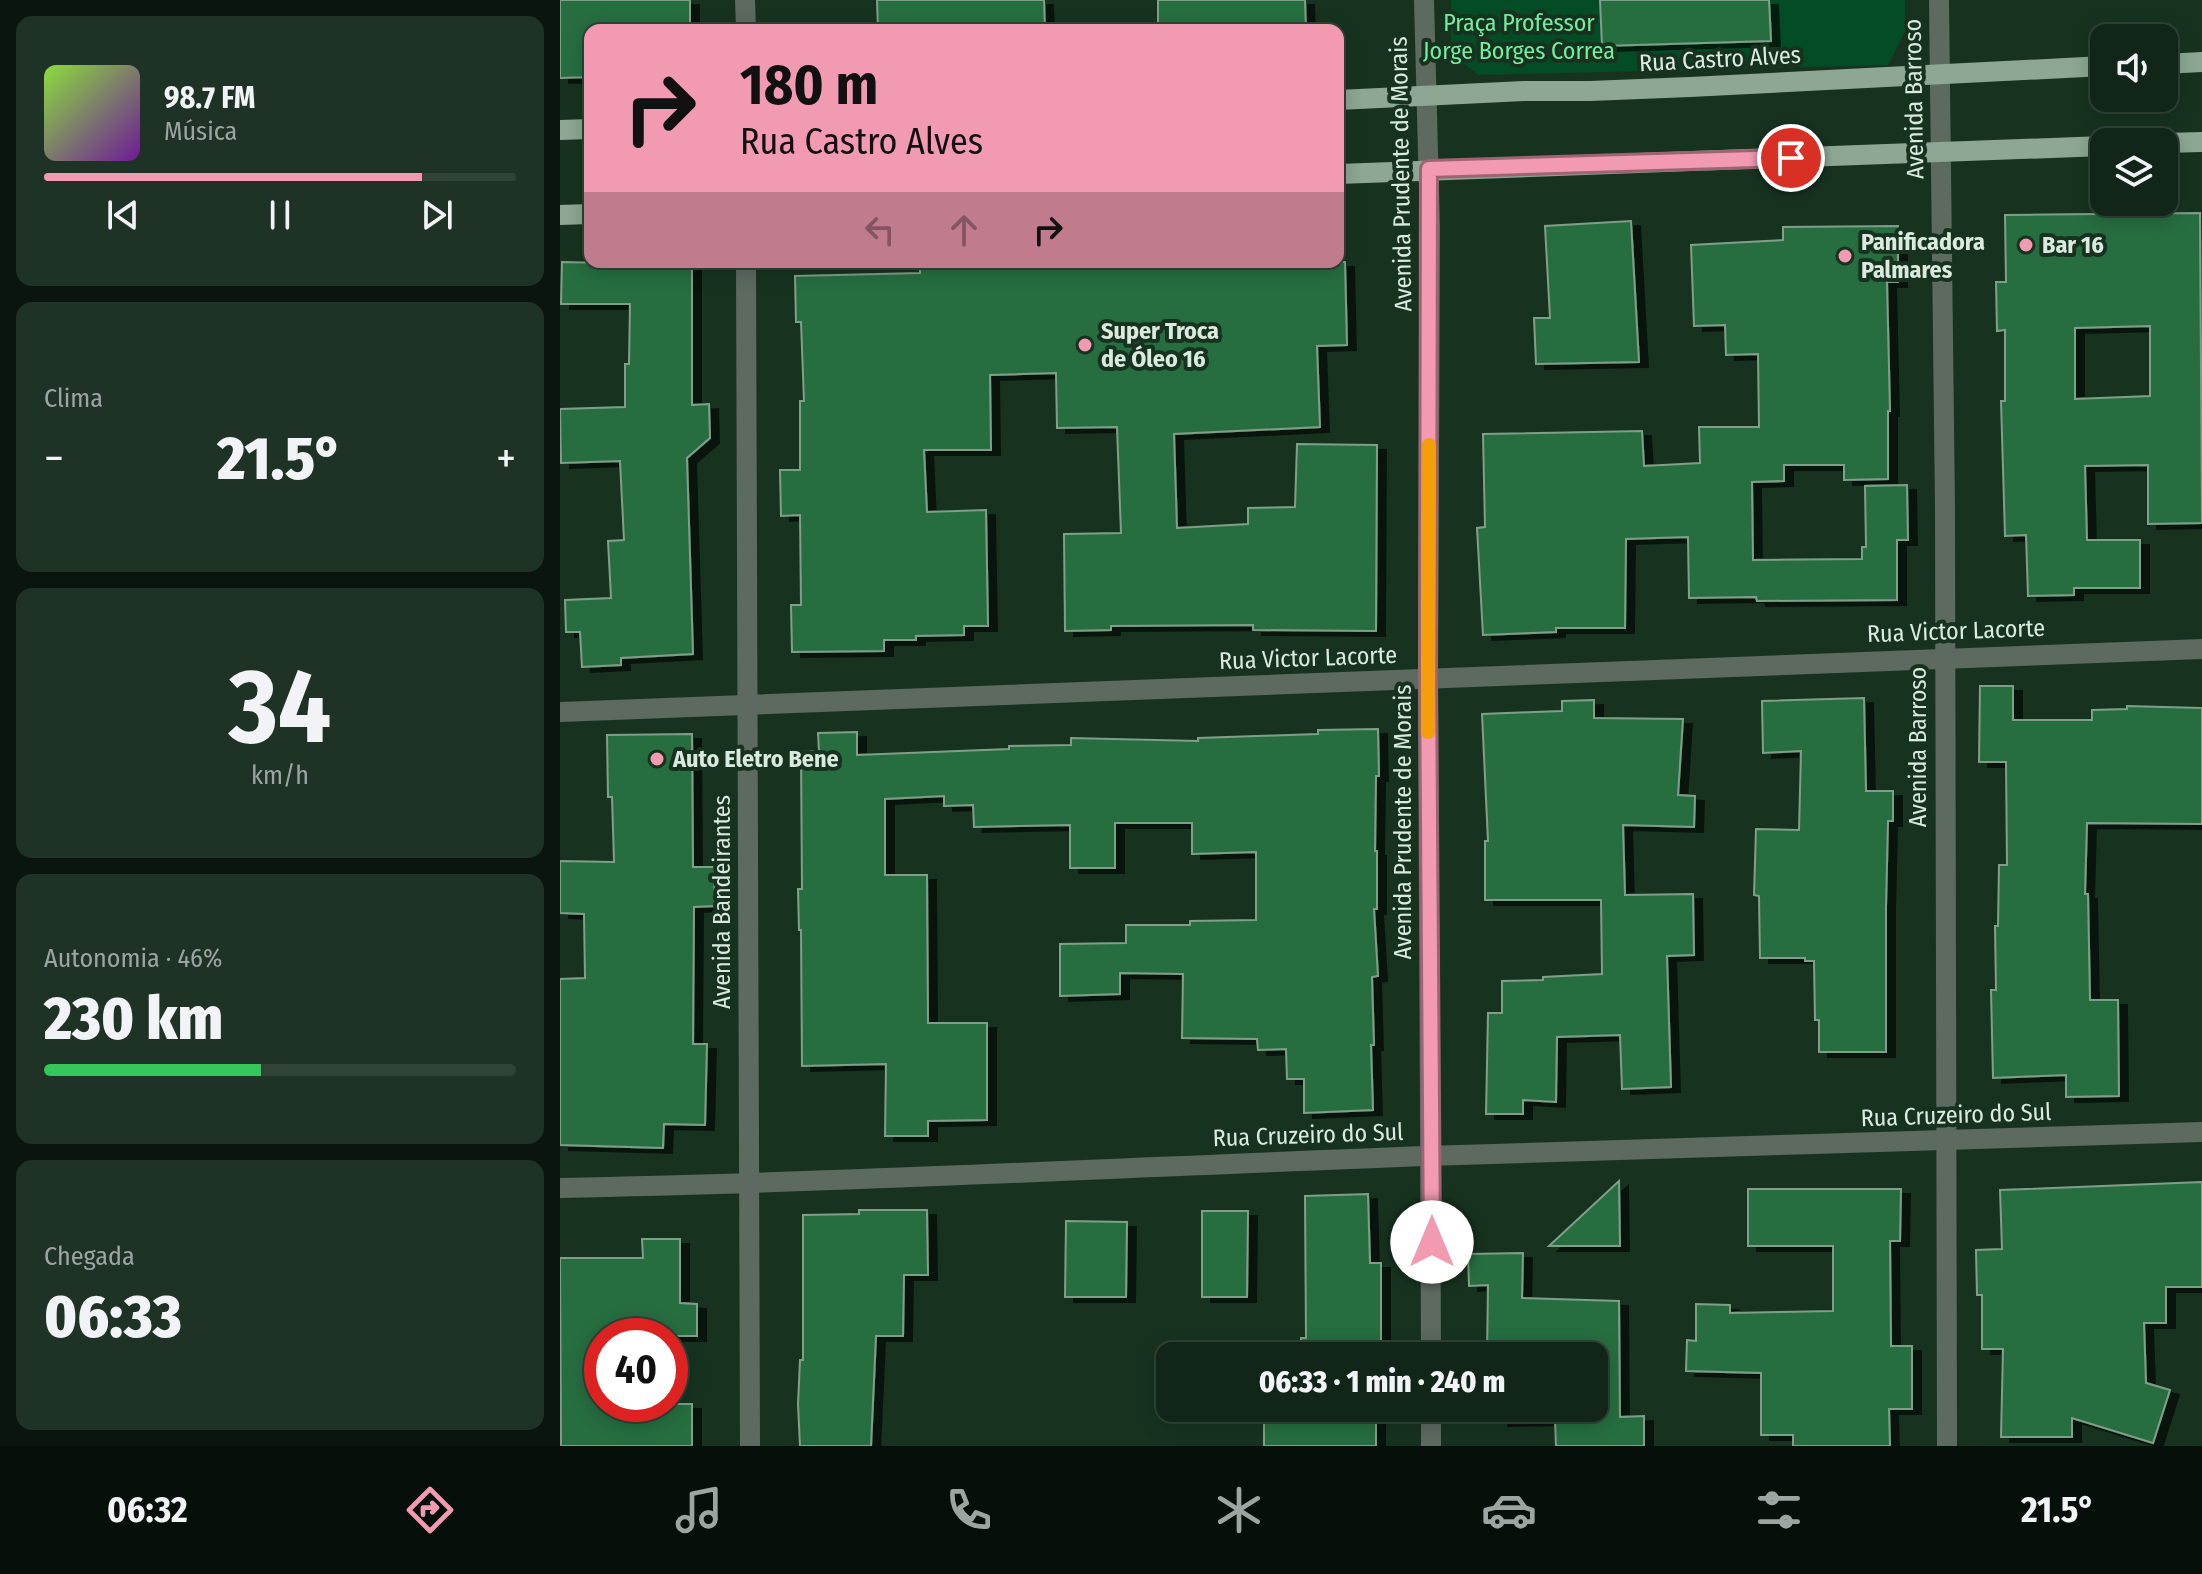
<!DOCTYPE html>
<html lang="pt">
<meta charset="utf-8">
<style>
:root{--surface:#112618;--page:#1e3225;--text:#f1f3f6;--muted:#9ca5a2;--line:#304337;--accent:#f19ab1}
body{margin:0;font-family:"Fira Sans Condensed",sans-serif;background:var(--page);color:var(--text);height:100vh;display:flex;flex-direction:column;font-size:30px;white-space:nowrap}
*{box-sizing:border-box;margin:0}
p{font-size:26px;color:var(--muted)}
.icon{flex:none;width:44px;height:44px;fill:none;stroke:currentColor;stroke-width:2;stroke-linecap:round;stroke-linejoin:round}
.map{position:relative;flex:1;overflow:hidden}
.side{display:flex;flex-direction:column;gap:16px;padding:16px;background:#09150d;width:560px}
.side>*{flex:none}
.hud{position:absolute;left:24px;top:24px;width:760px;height:244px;border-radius:16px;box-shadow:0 4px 20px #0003,0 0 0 2px var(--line);background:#f19ab1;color:#111;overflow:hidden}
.controls{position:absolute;left:1530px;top:24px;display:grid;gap:16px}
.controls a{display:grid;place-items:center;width:88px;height:88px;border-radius:16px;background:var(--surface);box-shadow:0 4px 20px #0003,0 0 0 2px var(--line);font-size:40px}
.speed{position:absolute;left:24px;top:1318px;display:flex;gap:16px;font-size:40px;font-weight:700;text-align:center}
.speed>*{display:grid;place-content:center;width:104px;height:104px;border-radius:50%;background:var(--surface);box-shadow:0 4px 20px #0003,0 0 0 2px var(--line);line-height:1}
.speed .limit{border:12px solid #d22;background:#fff;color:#111}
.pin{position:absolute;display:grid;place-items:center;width:68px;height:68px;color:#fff;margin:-34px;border:4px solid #fff;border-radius:50%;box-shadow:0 2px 8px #0007}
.me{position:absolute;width:88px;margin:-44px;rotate:0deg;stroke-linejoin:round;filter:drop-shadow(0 0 6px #0008)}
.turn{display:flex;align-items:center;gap:28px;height:168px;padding:0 24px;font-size:36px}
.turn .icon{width:104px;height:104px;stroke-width:2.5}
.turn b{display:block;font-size:56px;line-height:68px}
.lanes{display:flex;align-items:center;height:76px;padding:0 24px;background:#0003;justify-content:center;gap:40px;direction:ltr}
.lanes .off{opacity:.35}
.big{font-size:60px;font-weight:800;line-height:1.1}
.side .card{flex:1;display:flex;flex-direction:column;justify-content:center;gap:12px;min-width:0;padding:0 28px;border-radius:16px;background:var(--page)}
.side .dial{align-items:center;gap:0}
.dial b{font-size:104px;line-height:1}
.song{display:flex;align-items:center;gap:24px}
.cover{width:96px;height:96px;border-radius:12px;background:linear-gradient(135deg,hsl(90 70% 55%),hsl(280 70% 35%))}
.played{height:8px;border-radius:4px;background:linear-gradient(90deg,var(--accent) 80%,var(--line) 80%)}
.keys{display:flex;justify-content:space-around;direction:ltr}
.heat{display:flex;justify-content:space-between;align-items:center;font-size:44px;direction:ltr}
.charge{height:12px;border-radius:6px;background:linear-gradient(90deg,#34c759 46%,var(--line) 0)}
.trip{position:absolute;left:596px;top:1342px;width:452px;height:80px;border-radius:16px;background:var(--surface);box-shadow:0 4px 20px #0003,0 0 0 2px var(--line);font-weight:800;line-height:80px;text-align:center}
.dock{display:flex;height:128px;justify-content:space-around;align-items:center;background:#070f0a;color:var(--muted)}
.dock .icon{width:56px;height:56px}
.dock .selected{color:var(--accent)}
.dock b{font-size:36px;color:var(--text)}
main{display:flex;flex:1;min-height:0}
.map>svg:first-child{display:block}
.green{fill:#044c26}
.building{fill:#266e41;stroke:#809f88;stroke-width:2;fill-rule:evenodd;filter:url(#shadow)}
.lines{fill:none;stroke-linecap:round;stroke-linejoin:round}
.minor{stroke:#5d6a60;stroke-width:20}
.major{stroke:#8da794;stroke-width:20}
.route-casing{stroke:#9d6473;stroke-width:20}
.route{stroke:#f19ab1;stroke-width:14}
.slow{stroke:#f59e0b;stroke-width:14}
.poi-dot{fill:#f19ab1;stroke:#173320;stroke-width:3}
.labels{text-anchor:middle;stroke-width:8;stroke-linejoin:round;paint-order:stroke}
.park-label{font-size:24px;fill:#74ed9d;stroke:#173320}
.street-label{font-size:24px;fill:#daeade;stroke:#173320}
.poi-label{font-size:24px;font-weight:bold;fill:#daeade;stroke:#173320;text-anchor:start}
</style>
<main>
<section class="side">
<div class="card">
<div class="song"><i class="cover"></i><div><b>98.7 FM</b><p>Música</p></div></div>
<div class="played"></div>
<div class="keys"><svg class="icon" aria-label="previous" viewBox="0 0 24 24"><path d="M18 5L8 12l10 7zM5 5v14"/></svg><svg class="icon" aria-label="pause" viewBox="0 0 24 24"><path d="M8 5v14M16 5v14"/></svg><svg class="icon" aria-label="next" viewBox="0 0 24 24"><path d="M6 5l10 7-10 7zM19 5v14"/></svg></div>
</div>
<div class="card"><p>Clima</p>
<div class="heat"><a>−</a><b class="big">21.5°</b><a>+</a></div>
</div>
<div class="card dial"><b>34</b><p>km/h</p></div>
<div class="card"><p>Autonomia · 46%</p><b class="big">230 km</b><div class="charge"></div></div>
<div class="card"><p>Chegada</p><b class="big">06:33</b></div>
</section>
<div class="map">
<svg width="1642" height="1446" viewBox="0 0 1642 1446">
<defs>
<filter id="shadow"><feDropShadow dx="9" dy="5" stdDeviation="0" flood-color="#0009"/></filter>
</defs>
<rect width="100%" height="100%" fill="#173320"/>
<polygon class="green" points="891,0 1345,0 1345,31 1328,65 918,75 891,53"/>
<g class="building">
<polygon points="0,0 130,0 130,30 30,30 30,77 0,78"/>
<polygon points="317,0 484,0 485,30 318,30"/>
<polygon points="598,0 745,0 746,30 598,30"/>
<polygon points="1040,0 1209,0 1211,41 1042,46"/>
<path d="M1640 213 1642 523 1588 524V465L1525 466 1527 540H1580V588H1514V595L1468 596 1466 535 1445 536 1441 401H1445V330L1437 331 1436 282H1446L1445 215ZM1590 326V396L1515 399V328Z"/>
<polygon points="1071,221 1079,362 976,364 974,318 990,318 985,226"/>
<polygon points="1338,226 1338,282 1327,282 1330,411 1328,411 1328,479 1284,480 1284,465 1224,465 1224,481 1192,482 1193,560 1302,559 1302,547 1306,547 1305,486 1347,485 1348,540 1337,540 1337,600 1197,601 1196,597 1129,598 1128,537 1066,539 1065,628 996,628 996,632 923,635 917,528 925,527 923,434 1082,431 1084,466 1140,463 1139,427 1199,427 1198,354 1166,355 1165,325 1134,326 1131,245 1223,240 1223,227"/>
<polygon points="2,262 132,265 132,405 149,404 150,438 127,458 133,654 61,658 61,665 22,667 20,632 6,632 5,600 51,598 48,541 64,540 60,461 1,463 0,409 65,407 65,364 69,364 70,304 1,304"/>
<polygon points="360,262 554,262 554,269 627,268 627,262 785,262 787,345 757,346 760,427 614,434 617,528 688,524 688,508 735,507 737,444 817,445 816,631 693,630 693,625 551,626 551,630 505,631 504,534 561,533 557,427 497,428 496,373 430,375 431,450 364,450 367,512 426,510 428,626 404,626 404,635 356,636 356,640 324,640 324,651 232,652 231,605 241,605 240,515 221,516 220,470 240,470 240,401 244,401 241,322 236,322 235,276 360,273"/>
<polygon points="1420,686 1453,686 1453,720 1532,720 1532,710 1567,709 1567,706 1642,708 1642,824 1527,823 1525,894 1528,894 1530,1000 1558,1000 1559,1096 1506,1097 1506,1075 1433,1078 1431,990 1436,990 1435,926 1438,926 1439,865 1447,865 1446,762 1419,762"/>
<polygon points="1304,698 1306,791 1333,791 1333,821 1328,821 1326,906 1326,1052 1259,1052 1259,1020 1255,1020 1254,961 1245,961 1245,958 1200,958 1199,896 1194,895 1196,829 1239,830 1241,751 1203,753 1202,701"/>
<polygon points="1034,700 1034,718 1123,719 1118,795 1135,796 1134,827 1063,825 1065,895 1133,894 1134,955 1107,956 1111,1087 1062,1089 1060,1035 997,1037 996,1102 963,1100 963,1114 926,1114 928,1013 942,1013 942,981 983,980 983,977 1042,974 1041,900 925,900 925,841 928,841 922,714 1002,711 1002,701"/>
<polygon points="818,729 819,776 816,776 815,851 817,851 817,909 814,909 818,976 812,977 814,1045 811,1045 813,1110 744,1113 744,1079 727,1079 726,1049 698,1050 697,1039 622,1038 623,974 560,973 560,994 500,996 500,944 566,943 566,925 630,925 630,921 696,920 696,852 632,854 632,823 555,823 555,868 510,868 510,825 414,827 413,805 384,806 384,796 325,799 325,875 367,875 368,1023 427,1023 427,1120 368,1121 368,1136 325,1136 326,1064 242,1066 241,930 239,930 238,889 242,889 241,752 259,751 258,733 297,732 297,755 449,749 449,746 511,745 511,738 638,741 638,738 758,734 758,730"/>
<polygon points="132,734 133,867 154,867 155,906 134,907 133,1044 147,1044 145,1125 104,1124 103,1148 0,1145 0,979 25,978 24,914 0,913 0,861 54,862 52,797 48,797 47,735"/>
<polygon points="1059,1181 1060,1246 989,1246"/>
<polygon points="1642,1182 1642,1287 1606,1287 1606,1323 1584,1323 1586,1383 1610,1390 1593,1443 1512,1418 1512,1437 1441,1437 1443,1349 1422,1349 1422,1295 1417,1295 1416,1250 1442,1249 1440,1190"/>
<polygon points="1188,1189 1341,1189 1340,1241 1330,1241 1331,1346 1352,1346 1352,1409 1329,1409 1330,1446 1233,1446 1233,1435 1201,1435 1201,1373 1126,1371 1127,1340 1136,1341 1136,1304 1170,1305 1170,1313 1273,1311 1273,1246 1188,1246"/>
<polygon points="808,1194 810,1263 821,1263 821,1352 818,1352 817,1356 741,1356 741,1338 746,1338 745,1196"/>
<polygon points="299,1210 367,1210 368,1275 344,1275 343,1336 316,1336 311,1446 240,1446 238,1404 240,1360 243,1360 243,1215 299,1214"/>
<polygon points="642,1211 688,1211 687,1297 642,1297"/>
<polygon points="506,1221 567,1222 566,1297 505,1297"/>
<polygon points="82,1239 120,1239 120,1303 137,1304 137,1336 42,1336 42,1404 132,1404 132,1446 1,1446 0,1258 83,1258"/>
<polygon points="963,1253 962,1298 1059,1301 1060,1417 1084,1416 1084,1446 996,1446 995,1420 939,1421 939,1408 1034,1408 1034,1356 927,1356 928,1285 909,1286 908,1254"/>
<rect x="704" y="1408" width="112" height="38"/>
</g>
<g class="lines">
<g class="minor">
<polyline points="185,0 186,30"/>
<polyline points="864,0 870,228 868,679 871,1356"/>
<polyline points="1379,0 1385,508 1387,1446"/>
<polyline points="186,262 190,1446"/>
<polyline points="0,712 1642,649"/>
<path d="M0 1188C289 1182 578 1167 866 1156 1125 1146 1383 1142 1642 1132"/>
<polyline points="871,1446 871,1408"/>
</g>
<g class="major">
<polyline points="1604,64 1642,62"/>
<polyline points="778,100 964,91 1030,91 1130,87 1544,66"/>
<polyline points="0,130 30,129"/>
<polyline points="1604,143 1642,142"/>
<polyline points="778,174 1544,146"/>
<polyline points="0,215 30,214"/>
</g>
</g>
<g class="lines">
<defs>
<polyline id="route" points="872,1242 868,679 869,169 1231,158"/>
</defs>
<use href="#route" class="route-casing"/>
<use href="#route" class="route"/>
<polyline class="slow" points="868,732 869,445"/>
</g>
<g class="poi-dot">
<circle cx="1466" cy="245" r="8"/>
<circle cx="1285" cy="256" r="8"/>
<circle cx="525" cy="345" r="8"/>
<circle cx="97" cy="759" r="8"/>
</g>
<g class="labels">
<g class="park-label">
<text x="959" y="31">Praça Professor<tspan x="959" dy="28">Jorge Borges Correa</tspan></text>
</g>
<g class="street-label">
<text transform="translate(1160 59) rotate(-3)" y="8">Rua Castro Alves</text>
<text transform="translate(1354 99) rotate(-91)" y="8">Avenida Barroso</text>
<text transform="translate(841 174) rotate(-91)" y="8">Avenida Prudente de Morais</text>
<text transform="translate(1396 631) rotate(-2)" y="8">Rua Victor Lacorte</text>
<text transform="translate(748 658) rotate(-2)" y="8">Rua Victor Lacorte</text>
<text transform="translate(1358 747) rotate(-90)" y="8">Avenida Barroso</text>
<text transform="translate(843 822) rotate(-90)" y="8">Avenida Prudente de Morais</text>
<text transform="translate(162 902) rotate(-90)" y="8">Avenida Bandeirantes</text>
<text transform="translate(1396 1115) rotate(-2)" y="8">Rua Cruzeiro do Sul</text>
<text transform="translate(748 1135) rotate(-2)" y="8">Rua Cruzeiro do Sul</text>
</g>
<g class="poi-label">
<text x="1301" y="250">Panificadora<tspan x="1301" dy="28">Palmares</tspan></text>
<text x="1482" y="253">Bar 16</text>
<text x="541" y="339">Super Troca<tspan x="541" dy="28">de Óleo 16</tspan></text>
<text x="113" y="767">Auto Eletro Bene</text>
</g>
</g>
</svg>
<div class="controls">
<a><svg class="icon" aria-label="sound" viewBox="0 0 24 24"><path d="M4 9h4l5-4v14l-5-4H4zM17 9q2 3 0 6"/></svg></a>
<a><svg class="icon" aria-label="layers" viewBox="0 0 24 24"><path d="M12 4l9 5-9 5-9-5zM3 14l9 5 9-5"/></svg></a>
</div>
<div class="speed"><div class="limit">40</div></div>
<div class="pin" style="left:1231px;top:158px;background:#d93025"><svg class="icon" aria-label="arrive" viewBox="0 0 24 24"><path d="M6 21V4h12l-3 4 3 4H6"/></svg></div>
<svg class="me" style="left:872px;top:1242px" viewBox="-20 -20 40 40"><circle r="19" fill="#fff"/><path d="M0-13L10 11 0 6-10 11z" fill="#f19ab1"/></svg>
<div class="trip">06:33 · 1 min · 240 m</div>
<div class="hud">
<div class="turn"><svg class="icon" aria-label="right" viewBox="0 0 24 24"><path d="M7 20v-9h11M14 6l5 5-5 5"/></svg><div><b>180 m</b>Rua Castro Alves</div></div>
<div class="lanes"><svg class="icon off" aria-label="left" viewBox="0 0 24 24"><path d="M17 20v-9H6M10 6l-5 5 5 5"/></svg><svg class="icon off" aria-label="ahead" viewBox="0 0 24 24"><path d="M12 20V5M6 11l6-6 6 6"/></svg><svg class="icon" aria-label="right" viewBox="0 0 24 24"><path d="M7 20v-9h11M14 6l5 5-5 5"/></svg></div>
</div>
</div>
</main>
<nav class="dock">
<b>06:32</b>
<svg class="icon selected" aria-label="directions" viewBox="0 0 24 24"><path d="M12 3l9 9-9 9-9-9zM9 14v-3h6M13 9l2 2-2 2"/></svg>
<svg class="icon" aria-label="music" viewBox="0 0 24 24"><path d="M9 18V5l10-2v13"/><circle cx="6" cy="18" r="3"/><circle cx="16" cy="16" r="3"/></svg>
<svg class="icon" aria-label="phone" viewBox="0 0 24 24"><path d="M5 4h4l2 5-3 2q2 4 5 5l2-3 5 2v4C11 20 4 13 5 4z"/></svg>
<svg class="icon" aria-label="climate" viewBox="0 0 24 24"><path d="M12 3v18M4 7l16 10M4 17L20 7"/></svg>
<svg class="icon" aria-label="car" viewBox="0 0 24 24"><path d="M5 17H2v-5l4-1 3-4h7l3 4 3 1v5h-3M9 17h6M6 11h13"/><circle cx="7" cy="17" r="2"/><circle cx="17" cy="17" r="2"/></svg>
<svg class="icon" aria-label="filters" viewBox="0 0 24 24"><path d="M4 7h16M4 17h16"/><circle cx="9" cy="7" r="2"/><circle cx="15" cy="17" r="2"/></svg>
<b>21.5°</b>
</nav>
